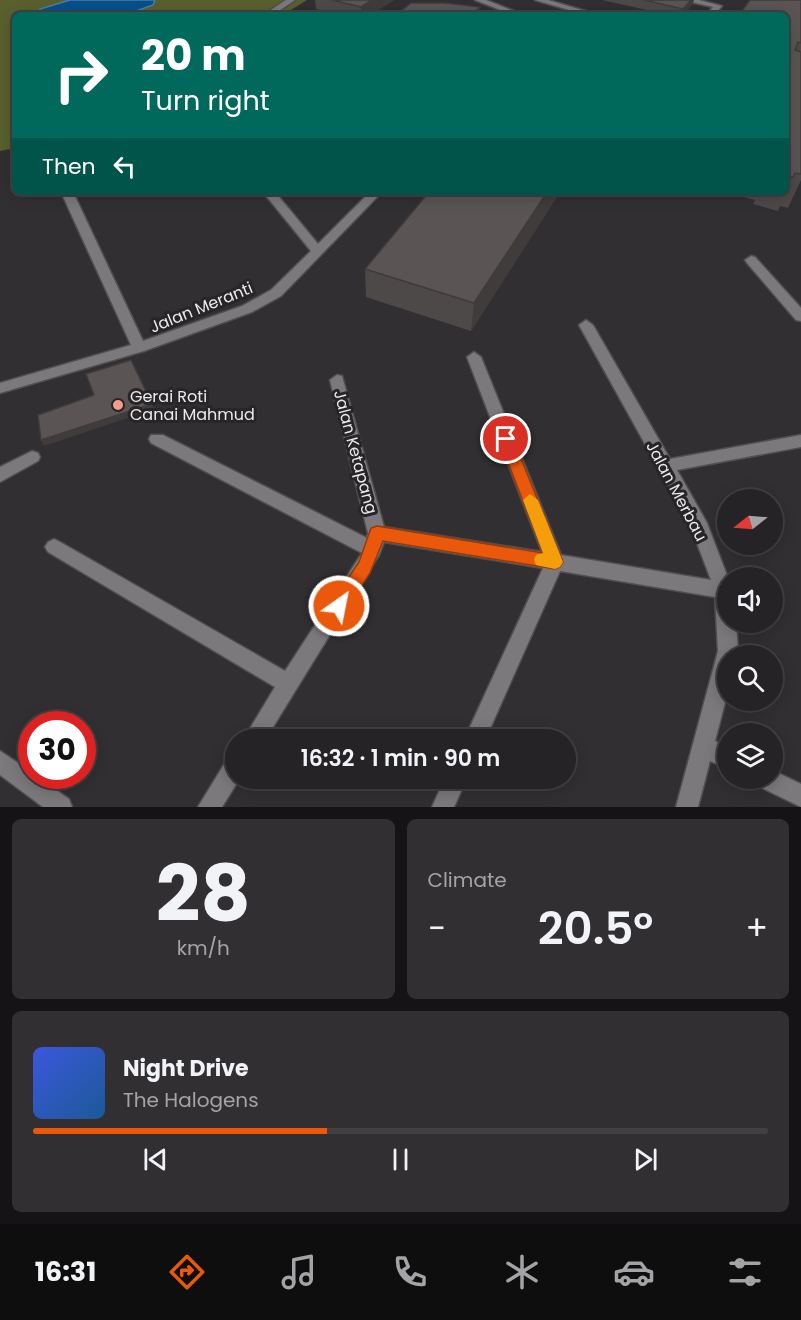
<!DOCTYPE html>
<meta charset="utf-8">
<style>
:root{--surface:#262326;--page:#322f32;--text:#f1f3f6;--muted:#a4a4a7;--line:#424043;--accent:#ea580c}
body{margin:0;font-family:Poppins,sans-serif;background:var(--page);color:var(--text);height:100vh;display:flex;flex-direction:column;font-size:22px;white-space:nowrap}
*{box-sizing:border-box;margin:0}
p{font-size:20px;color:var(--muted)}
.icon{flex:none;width:33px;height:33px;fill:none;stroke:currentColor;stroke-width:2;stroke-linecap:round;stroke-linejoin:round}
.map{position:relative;height:807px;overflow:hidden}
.panel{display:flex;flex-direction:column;gap:12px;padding:12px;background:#151315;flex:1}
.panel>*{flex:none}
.top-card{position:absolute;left:12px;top:12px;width:777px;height:183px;border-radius:9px;box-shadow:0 3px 15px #0003,0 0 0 2px var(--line);background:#00695c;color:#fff;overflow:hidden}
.needle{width:39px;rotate:253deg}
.buttons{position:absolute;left:717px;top:489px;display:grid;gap:12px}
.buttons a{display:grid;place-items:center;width:66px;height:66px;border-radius:50%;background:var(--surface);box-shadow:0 3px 15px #0003,0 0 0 2px var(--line);font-size:30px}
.speed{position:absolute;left:18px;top:711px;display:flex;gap:12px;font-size:30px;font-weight:700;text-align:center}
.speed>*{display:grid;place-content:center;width:78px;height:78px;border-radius:50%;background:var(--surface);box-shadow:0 3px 15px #0003,0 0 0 2px var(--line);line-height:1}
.speed .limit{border:9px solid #d22;background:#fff;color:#111}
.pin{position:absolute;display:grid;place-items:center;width:51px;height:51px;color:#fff;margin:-26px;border:3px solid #fff;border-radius:50%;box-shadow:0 2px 6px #0007}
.me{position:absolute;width:66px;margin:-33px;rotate:33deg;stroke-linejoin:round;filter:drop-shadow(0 0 4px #0008)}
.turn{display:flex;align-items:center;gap:21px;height:126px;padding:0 30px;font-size:27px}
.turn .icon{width:78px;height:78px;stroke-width:2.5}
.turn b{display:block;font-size:42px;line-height:51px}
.then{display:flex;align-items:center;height:57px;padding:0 30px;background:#0003;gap:12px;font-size:22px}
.big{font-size:45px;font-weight:600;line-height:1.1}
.panel .tile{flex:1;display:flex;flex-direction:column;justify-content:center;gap:9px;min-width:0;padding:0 21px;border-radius:9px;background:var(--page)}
.panel .dial{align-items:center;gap:0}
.dial b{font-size:78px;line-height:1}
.song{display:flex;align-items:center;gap:18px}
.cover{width:72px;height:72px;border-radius:9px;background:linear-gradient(135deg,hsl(230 70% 55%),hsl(210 70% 35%))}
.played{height:6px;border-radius:3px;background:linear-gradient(90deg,var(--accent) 40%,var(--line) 40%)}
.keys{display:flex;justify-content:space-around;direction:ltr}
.heat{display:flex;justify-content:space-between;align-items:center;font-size:33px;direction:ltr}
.panel .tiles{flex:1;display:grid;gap:12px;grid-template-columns:1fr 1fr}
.tile:last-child{grid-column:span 2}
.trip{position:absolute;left:225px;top:729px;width:351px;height:60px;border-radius:30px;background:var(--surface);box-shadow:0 3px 15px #0003,0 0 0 2px var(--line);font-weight:600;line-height:60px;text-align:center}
.menu{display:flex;height:96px;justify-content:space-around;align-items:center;background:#0f0e0f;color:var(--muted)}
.menu .icon{width:42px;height:42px}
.menu .current{color:var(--accent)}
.menu b{font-size:27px;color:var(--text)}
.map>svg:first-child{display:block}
.green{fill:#595f2d}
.water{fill:#074f8a;stroke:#4b7da7;stroke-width:1.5}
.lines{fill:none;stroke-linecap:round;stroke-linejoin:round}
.minor-casing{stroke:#504e4f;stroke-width:3}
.minor{fill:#7c797c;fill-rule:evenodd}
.wall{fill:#4d4948}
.shaded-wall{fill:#3f3c3b}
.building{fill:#5a5554;stroke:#3f3c3b;stroke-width:1.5}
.route{fill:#ea580c;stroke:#983908;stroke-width:1.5}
.slow{fill:#f59e0b}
.poi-dot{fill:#f49e89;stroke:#282528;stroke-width:2}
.labels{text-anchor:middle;stroke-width:6;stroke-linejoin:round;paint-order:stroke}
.street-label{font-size:16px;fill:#ebe9ea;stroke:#282528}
.poi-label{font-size:16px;fill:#ebe9ea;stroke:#282528;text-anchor:start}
</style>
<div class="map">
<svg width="801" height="807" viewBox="0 0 801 807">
<rect width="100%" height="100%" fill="#322f32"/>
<polygon class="green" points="0,0 307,0 283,15 15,15 15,148 0,151"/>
<polygon class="water" points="70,0 155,0 153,5 125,15 95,13 39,15 40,9"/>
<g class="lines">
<defs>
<g id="minor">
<polygon points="286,0 295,0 273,15 263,15"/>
<polygon points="475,0 486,0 524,15 513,15"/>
<polygon points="535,0 548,0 599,15 586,15"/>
<polygon points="682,0 699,0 722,6 714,15 706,15 713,7"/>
<polygon points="61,192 73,192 143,341 242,306 271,290 311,251 263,192 275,192 318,244 370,192 382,192 281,296 252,312 144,351 0,393 0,383 131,345"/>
<polygon points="751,256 755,257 801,308 801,321 796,320 747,263 745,260"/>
<polygon points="586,320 593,325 670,459 801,435 801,447 677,470 707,523 728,578 728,622 736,622 738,651 737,656 728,656 728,691 715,741 728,747 728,769 710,761 698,807 676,807 718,651 715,597 560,571 485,740 464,740 543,568 384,542 379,555 265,740 243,740 275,687 48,552 45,547 48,542 54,539 60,542 285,671 362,553 151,443 149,439 151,435 163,435 367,538 368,533 330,380 337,375 342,376 384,527 542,552 467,357 474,352 481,357 561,555 711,580 690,525 579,325"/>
<polygon points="32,451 38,453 40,457 38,461 0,482 0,467"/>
<polygon points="0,751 32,772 32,776 36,776 69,799 72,807 43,807 0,775"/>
<polygon points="236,755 236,778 240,778 222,807 198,807 228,758"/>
<polygon points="772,770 801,784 801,807 758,786 755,778 772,778"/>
<polygon points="445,778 467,778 454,807 432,807"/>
</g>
</defs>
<use href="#minor" class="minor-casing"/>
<use href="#minor" class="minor"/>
</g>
<g class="wall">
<polygon points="315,0 394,0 370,15 341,15 316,9"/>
<polygon points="602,0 694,0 692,5 683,15 669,15"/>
<polygon points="801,0 801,180 788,208 780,206 778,211 753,204 755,200 725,192 786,192 786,15"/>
<polygon points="560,192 471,331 366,297 365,269"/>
</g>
<g class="shaded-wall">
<polygon points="372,0 394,0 370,15 362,15 361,7"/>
<polygon points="691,0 694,0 692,5 683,15 681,15 683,9"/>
<polygon points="480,7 479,15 471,15"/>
<polygon points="547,192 560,192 471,331 474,303"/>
<polygon points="152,404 154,409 44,446 41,440"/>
</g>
<g class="building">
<polygon points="332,0 372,0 361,7"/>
<polygon points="644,0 691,0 683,9"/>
<polygon points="750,0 801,0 801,43 798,42 795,50 801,52 801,174 795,173 793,177 786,175 786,15 739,15"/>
<polygon points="411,3 445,3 480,7 471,15 396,15"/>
<polygon points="429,192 547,192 474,303 365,269"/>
<polygon points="131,360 152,404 41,440 38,415 94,395 86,374"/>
</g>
<polygon class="route" points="506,434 513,439 563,562 560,567 555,569 383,541 370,573 345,612 339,614 333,612 331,606 333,601 359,562 371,528 377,526 543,553 499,439"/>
<polygon class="slow" points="530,494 538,500 563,562 560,567 555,569 536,565 534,560 536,555 543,553 523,500"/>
<circle class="poi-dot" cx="118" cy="405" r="6"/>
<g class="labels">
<g class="street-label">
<text transform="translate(201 307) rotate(-22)" y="6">Jalan Meranti</text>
<text transform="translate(356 452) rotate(75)" y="6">Jalan Ketapang</text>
<text transform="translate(677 491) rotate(62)" y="6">Jalan Merbau</text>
</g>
<g class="poi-label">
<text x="130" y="402">Gerai Roti<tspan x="130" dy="18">Canai Mahmud</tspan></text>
</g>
</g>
</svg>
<div class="buttons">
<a><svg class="needle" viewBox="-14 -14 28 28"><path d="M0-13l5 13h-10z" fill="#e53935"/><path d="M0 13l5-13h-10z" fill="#a4a4a7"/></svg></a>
<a><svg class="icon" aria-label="sound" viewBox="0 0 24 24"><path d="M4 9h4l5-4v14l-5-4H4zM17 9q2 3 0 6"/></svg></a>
<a><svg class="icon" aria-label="search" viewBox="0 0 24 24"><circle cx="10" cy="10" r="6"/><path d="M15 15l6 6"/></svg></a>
<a><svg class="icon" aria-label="layers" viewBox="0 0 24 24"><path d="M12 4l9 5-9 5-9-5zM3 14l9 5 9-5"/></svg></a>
</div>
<div class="speed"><div class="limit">30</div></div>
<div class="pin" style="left:506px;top:439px;background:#d93025"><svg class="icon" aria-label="arrive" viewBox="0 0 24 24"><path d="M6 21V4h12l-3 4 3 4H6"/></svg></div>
<svg class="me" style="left:339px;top:606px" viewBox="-20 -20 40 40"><circle r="17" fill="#ea580c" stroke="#fff" stroke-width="3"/><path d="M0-11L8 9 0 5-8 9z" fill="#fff"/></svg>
<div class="trip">16:32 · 1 min · 90 m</div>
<div class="top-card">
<div class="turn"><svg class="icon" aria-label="right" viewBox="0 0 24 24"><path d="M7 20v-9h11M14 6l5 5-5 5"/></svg><div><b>20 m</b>Turn right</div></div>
<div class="then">Then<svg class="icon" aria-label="left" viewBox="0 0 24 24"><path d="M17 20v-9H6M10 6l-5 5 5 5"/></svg></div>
</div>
</div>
<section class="panel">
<div class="tiles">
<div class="tile dial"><b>28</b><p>km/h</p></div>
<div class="tile"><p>Climate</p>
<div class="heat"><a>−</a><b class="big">20.5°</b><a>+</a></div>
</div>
<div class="tile">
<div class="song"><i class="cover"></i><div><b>Night Drive</b><p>The Halogens</p></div></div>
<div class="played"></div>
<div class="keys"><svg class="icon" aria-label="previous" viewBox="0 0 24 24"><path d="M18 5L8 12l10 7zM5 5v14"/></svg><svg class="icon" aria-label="pause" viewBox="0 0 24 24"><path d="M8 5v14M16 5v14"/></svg><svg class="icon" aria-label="next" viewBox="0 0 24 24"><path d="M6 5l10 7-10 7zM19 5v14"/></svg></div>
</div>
</div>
</section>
<nav class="menu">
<b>16:31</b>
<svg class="icon current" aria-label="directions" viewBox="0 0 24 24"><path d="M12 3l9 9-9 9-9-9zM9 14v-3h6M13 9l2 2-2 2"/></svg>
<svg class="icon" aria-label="music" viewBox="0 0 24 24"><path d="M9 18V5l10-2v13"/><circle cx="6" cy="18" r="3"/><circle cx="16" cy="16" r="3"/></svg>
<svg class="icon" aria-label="phone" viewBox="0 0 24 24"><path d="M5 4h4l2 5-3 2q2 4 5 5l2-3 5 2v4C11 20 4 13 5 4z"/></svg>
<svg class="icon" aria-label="climate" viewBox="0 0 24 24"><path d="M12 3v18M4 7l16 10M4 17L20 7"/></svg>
<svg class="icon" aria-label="car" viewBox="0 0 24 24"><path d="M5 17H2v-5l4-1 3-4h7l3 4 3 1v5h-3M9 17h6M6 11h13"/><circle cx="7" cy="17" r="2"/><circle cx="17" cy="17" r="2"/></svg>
<svg class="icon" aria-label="filters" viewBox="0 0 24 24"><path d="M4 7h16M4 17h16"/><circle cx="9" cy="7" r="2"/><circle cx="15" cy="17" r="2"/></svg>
</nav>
